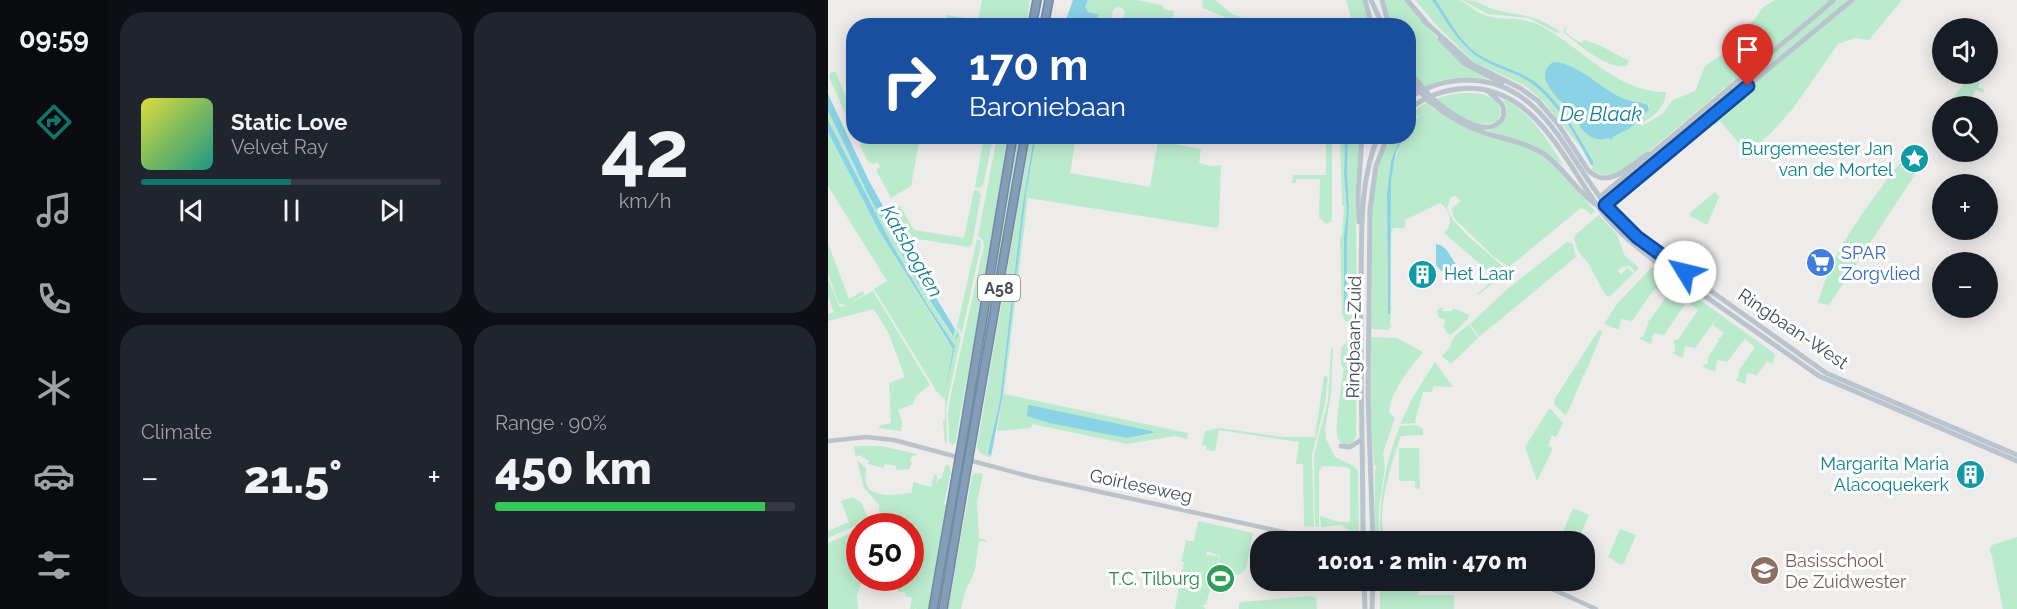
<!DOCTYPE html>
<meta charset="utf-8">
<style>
:root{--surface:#171b24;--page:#20242c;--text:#f1f3f6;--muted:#9ea1a6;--line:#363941;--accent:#0f766e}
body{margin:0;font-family:Raleway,sans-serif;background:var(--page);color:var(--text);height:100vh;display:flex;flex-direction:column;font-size:22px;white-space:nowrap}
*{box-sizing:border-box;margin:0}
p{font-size:20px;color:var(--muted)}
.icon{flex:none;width:33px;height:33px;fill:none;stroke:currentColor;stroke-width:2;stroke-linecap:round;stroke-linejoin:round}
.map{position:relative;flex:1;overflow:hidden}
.details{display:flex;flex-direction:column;gap:12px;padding:12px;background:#0d0f14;width:720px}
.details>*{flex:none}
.guide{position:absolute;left:18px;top:18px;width:570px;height:126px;border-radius:24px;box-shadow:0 3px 15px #0003;background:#1a4fa0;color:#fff;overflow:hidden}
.controls{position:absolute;left:1104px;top:18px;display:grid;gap:12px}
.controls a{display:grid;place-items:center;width:66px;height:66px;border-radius:50%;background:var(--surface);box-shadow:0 3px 15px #0003;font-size:30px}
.speed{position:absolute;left:18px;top:513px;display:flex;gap:12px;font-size:30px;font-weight:700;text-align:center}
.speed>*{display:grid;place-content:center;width:78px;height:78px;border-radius:50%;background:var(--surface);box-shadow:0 3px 15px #0003;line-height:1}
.speed .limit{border:9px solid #d22;background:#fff;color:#111}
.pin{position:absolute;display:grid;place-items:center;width:51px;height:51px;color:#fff;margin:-62px -26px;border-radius:50% 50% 50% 0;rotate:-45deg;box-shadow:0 0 6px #0007}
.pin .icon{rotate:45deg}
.me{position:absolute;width:66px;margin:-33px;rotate:306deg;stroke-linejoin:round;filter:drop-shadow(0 0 4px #0008)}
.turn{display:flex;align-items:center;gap:21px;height:126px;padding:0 24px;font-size:27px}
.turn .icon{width:78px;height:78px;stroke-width:2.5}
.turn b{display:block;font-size:42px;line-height:51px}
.big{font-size:45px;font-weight:800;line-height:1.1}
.details .card{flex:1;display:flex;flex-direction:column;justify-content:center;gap:9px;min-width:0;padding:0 21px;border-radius:24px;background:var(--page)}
.details .dial{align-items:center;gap:0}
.dial b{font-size:78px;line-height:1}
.song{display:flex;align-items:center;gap:18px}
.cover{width:72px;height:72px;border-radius:9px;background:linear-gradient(135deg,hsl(60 70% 55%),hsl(170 70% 35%))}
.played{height:6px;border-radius:3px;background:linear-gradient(90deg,var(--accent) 50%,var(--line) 50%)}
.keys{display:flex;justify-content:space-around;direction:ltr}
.heat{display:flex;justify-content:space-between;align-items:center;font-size:33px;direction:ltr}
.charge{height:9px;border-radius:4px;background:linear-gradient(90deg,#34c759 90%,var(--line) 0)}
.details .tiles{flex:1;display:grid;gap:12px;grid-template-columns:repeat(2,1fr)}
.trip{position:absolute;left:422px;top:531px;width:345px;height:60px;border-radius:24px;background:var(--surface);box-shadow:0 3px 15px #0003;font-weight:800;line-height:60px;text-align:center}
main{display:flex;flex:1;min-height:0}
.tabs{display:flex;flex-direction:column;width:108px;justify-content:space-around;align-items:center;background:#090b0e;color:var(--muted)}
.tabs .icon{width:42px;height:42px}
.tabs .active{color:var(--accent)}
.tabs b{font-size:27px;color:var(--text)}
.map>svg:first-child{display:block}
.green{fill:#bbebcd;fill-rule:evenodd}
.water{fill:#8ad3e6}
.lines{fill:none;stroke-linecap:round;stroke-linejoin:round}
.stream{stroke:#8ad3e6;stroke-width:1.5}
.motorway-casing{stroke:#7189a4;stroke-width:10}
.tertiary{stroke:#bac3ca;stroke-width:4.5}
.secondary{stroke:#bac4cf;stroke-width:5}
.motorway{stroke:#859eb8;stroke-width:7}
.motorway-bridge-casing{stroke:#7189a4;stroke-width:10;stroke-linecap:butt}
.secondary-bridge{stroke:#bac4cf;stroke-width:5}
.motorway-bridge{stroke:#859eb8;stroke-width:7}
.route-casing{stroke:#114b97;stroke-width:15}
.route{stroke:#1a73e8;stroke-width:10}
.labels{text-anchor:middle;stroke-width:6;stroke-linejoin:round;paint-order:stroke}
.shield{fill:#fff;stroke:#7d848a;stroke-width:1.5}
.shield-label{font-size:16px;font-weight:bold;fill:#454f58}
.culture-label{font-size:18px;fill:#0d838f;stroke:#fff;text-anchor:end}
.shop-label{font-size:18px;fill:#366cbe;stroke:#fff;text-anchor:start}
.street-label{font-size:18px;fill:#454f58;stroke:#fff}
.education-label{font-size:18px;fill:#785e54;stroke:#fff;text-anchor:start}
.leisure-label{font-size:18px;fill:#27864d;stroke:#fff;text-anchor:end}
.water-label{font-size:20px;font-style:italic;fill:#14809c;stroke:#fff}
</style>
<main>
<nav class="tabs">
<b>09:59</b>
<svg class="icon active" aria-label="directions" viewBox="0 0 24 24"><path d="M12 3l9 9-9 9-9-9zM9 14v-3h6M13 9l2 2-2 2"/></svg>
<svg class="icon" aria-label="music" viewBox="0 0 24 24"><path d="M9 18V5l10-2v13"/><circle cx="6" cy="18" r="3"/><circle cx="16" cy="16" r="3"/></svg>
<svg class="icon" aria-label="phone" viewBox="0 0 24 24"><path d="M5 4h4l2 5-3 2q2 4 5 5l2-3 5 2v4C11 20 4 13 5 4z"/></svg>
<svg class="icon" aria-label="climate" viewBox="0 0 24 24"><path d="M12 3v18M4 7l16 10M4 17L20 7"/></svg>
<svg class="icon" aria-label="car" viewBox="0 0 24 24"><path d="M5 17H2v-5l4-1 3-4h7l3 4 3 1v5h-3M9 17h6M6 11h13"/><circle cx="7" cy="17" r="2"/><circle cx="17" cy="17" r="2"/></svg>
<svg class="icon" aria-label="filters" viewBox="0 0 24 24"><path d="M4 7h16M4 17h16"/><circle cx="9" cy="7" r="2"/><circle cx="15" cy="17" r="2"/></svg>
</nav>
<section class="details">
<div class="tiles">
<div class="card">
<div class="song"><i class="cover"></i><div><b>Static Love</b><p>Velvet Ray</p></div></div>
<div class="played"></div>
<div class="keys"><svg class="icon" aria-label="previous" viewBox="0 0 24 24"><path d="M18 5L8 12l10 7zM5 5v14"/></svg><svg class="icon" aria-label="pause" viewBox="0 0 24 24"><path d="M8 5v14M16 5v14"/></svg><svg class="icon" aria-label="next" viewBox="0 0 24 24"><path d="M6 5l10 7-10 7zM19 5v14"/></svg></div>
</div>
<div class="card dial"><b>42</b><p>km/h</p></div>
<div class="card"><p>Climate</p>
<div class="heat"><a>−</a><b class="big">21.5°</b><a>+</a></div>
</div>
<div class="card"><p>Range · 90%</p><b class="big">450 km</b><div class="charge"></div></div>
</div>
</section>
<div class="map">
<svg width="1189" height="609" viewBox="0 0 1189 609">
<rect width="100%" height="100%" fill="#eeebeb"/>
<g class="green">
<polygon points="154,0 202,0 198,25 117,26 119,15 150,20"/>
<polygon points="260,0 308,0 335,5 335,9 346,11 343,25 308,25 293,23 297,12 294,8 289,7 285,10 283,21 280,21 279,25 267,26 269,13 260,12 257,7"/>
<polygon points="374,0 387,0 404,14 433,25 415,25 375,8"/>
<polygon points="518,0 535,0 542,25 525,25"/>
<path d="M556 0H576L622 53 630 60 663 79C632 75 607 78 581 95V81L587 77 581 66 580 26 563 25Z"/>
<path d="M587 0H604C616 17 627 39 643 52 657 63 676 68 692 76 721 92 738 121 754 149L715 101 696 85 646 62 611 28Z"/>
<path d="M608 0C614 0 625 0 631 0 642 5 649 14 663 17 681 20 696 17 713 26 752 46 789 93 838 92 838 107 824 118 812 124L814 126 834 114 845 100 867 91 877 66 895 54 907 35 926 20 935 7 947 0H1003L821 151C803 163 786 185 764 170L765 160C749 133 733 103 708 83 691 69 668 66 650 54 632 42 620 18 608 0ZM734 64 766 80 789 96 821 105V110L814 117 816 120 813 119 801 129 784 138 783 141 782 138 774 139 757 133 720 85 717 73Z"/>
<path d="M634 0C652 0 650 4 665 9 691 16 708 14 732 32L729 33 701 18 660 14Z"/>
<polygon points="1010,0 1020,0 785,196 783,194 875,112"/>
<polygon points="1027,0 1074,0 1041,40 1027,38 1010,44 966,107 945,131 920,154 892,121 887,125 882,120"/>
<path d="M738 26 739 27 737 32 749 41 754 43 756 40 773 46 801 61 799 66C779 70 750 44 735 32Z"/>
<polygon points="7,71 21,104 25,103 23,107 25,115 25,131 1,77 2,73"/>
<polygon points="1144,74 1152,76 1149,80 1152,83 1150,87 1155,89 1156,91 1155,93 1148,90 1138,106 1127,106 1121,102"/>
<path d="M634 93C650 93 669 93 673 112L669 121C650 130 629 115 614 103L604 108 650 133 690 144 712 155 726 165 767 211 762 215 760 211 753 208 681 267 666 257 625 217 624 208 633 201 628 196 623 197 619 208 624 219 640 236 680 271 650 295 649 294 668 278 616 233C626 223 623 211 612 203L577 220V228H565L563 234V308L566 310H563L562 325 565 328 561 327V330L543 329 544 206 550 169 553 157 565 137H573L563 161 559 192 560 314H561C566 257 549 190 576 137L580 136 581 129 591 115 585 118 581 124V116C595 102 613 95 634 93Z"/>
<path d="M674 98C703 112 719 140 736 166L704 145 660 131C676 124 686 117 674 98Z"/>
<path d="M0 111C35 189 77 264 124 336L128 328 133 337 118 408 119 441 117 445 115 421H117V400L109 392 46 289 59 281 0 186V132L50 229 119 341 127 346 99 304 63 243 0 120Z"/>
<polygon points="38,137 92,137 83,186 63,198 48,170 52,167 50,162 45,164 41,163 32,146 33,141"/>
<polygon points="156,137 161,138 164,142 155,186 151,188 147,187"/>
<polygon points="169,137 179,137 165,231 134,408 133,409 128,441 125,445 121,442 120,413 123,394 156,246 155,240 150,236"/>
<polygon points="189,137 193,137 140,445 137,445"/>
<polygon points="202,137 206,137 194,209 172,400 160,453 163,458 152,453 149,447"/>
<path d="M208 137 233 139 235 137H248L242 173 322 187 330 141 373 149 371 163 382 166 393 165 391 224 389 228 200 198 176 394 360 433 359 439 346 436 299 444 204 424 203 428 169 431 174 399 198 194ZM202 405 324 431 325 434 299 438 283 435Z"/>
<polygon points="498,137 504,137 504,221 498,224 491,217 492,179 468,179 468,183 464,183 465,175 498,175"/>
<polygon points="512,137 517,137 516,173 519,211 516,236 517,314 519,240 521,208 519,173 520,137 532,137 528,202 529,329 525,329 517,321 514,314 512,237 514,236 516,206 514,206"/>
<path d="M1083 148 1096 154 1098 158 1001 305 990 303C1005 244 1048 196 1083 148Z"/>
<polygon points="146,190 151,191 153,195 144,244 141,247 83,238 79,234 67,212 68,208 72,206 86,230 136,238"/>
<polygon points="887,192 891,197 879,225 862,216 862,213"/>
<polygon points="771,215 789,235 797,256 811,268 807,272 802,266 793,267 790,271 793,275 799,268 806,273 781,297 777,294 760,263 750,251 746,239 747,235"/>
<polygon points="149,239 153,241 153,245 134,333 129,327"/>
<polygon points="739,242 745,244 748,257 651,337 642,324 677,291"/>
<polygon points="0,243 21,299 35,291 36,294 19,305 11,304 0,274"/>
<polygon points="823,268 826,268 838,276 939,348 947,354 945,364 939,361 929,375 919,373 917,384 907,380 910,378 912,369 927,347 917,339 918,337 899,362 889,360 887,372 875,367 876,364 879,365 881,356 891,340 889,338 892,338 896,333 885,325 892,314 867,348 857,346 855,358 844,353 847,352 846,340 850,340 870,310 859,301 836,335 825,333 823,344 812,339 812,337 815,337 821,321 819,320 822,320 839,296 827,288 804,321 793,319 791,330 776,324 789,304"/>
<polygon points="0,278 11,306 14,307 45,291 102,385 88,396 85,404 70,410 74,422 73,431 51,428 51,426 63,423 61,383 77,377 61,334 46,309 0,321 0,314 6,312 0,297"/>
<polygon points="615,307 615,311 624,311 625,308 641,315 640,319 623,335 620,334 615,326 617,325 617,319 611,318 609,313 610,309"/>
<polygon points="641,324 650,338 623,364 614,356 623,346 622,345 627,336"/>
<polygon points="773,330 774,333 756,376 750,374 755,377 739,414 737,415 727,405 726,400 770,331"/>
<path d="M524 337H529L528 437 522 445C516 444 513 444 510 439 506 430 514 378 516 369L513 365V348Z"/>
<path d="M543 337 569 338 595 352C583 367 563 390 561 412L567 418 555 453 557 468 551 507V538L547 537V470L549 465 546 466 542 402Z"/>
<polygon points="505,348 503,394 497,429 498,439 507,457 526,466 530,471 531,535 524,533 514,525 493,527 492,516 511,522 522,522 522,469 518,467 494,466 491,471 491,527 487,526 486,455 500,400 503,349"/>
<polygon points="607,362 625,387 605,386 604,392 595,392 587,421 588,423 572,424 585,397"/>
<polygon points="496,376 500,377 497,404 484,455 486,527 476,526 475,464 468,464 471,442 391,430 387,451 378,450 379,446 374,445 377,431 392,428 454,437 487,437"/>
<polygon points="721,409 723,409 735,423 728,437 724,435 720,446 725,448 709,481 697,447"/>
<path d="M589 425 595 429V435L573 436C565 458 550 507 555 529 556 533 559 538 561 541L552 539C551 499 557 462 572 426Z"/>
<polygon points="26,446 53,446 89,454 88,456 86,455 82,460 84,463 81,469 68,470 68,466 57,464 56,468 40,464 41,461 31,455 29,456 27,455"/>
<polygon points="571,448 591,448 592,489 587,488 587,481 571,481"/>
<path d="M29 460 38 468C38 472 37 478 38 483 43 500 72 494 84 493L85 482 103 487 106 474 109 476 108 485 110 479 114 478 117 466 121 465 123 471 116 504 118 506 100 609H88L87 605V609H82L84 598 77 596 78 593 69 591 70 586 35 585 39 578H82V526H52L51 505 36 488Z"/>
<polygon points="147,473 155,474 149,502 151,538 158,540 158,542 151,541 147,570 137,592 133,609 120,609 144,476"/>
<polygon points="24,497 33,502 41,520 0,538 0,531 21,522 13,501"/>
<polygon points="745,508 761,515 750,541 741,541 733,537"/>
<polygon points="370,521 425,533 418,569 411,575 402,573 403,567 401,573 389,570 392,556 379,551 378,555 390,556 391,558 378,604 374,606 378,609 347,609 356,562 353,561 358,542 357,539 360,541 366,541"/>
<polygon points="31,529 32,578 35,578 29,595 30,609 0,609 0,543"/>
<polygon points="792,529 808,535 796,563 793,565 780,557"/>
<polygon points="1189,537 1189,609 1175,609 1164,556 1161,550 1164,545"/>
<polygon points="552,581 566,581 565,587 568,589 571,581 586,581 586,583 588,583 591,595 626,595 626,609 552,609"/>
<polygon points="484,596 488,598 489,609 411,609 411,604 413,602"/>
</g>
<g class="water">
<polygon points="245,0 260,0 257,7 260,12 270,14 269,25 236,25"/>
<path d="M604 0H608C620 18 632 42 650 54 670 67 694 70 712 86 735 106 749 134 765 161V165H763C748 137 732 107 707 86 690 72 668 69 650 57 630 44 617 19 604 0Z"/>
<path d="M725 62C746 62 771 85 788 95 798 101 810 101 820 105L821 110 814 117 816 120 813 119 801 129 785 137 783 141 782 138C774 140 766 140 759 134 752 129 748 119 742 112 732 99 703 77 725 62Z"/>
<polygon points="0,94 41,181 81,253 79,254 81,259 84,258 127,329 125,336 89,281 41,196 0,111"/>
<polygon points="0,120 63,243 99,304 127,346 117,393 125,349 50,229 0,132"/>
<polygon points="206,136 208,137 198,194 174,399 163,456 160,453 172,400 194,209"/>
<polygon points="520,136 519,173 521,208 519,240 518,314 516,313 516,236 519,211 516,173 517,137"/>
<polygon points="573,136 576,137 568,152 563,180 562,314 560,314 559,192 563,161"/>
<path d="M608 244C625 247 622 267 639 273L638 274 630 272 613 271 608 265Z"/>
<polygon points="202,405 324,431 326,433 299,438 221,423 199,416 200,406"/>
</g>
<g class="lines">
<polyline class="stream" points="128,338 130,334"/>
<defs>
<g id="motorway">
<polyline points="204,26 209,0"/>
<polyline points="216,26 221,0"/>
<polyline points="135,437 185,136"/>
<polyline points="144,439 197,136"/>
<polyline points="105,609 128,477"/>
<polyline points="115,609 137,479"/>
</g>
</defs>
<use href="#motorway" class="motorway-casing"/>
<g class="tertiary">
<polyline points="0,441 38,437 66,440 204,477 501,542"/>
<polyline points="692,580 722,588 768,609"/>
</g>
<g class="secondary">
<polyline points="537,0 544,26"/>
<polyline points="543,0 555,26"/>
<polyline points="554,0 561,26"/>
<polyline points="579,0 598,22"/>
<path d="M596 21 644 64 692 88 710 101 730 124 760 170C781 191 802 165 820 154"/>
<polyline points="612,39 636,63 674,83"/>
<polyline points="580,69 593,86"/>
<polyline points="580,77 589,88"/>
<path d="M580 99C598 86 619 80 641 80 715 82 738 156 778 205 792 223 810 238 828 252L998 373 1189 455"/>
<path d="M605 99C618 110 637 124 654 127 667 129 681 119 674 105 671 100 665 96 661 92"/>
<path d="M601 101C618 115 636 126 657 133 676 139 696 142 714 153 735 166 747 190 767 204"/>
<path d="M580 110C595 98 612 91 630 89 707 80 738 166 777 216 791 233 807 246 824 259L991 376 1189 461"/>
<polyline points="772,197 1006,0"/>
<polyline points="775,205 1024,0"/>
<polyline points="531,222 530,195 534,136"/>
<polyline points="513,446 522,447 533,440"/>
<path d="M535 542C535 455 532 368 533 281 534 232 531 183 550 136"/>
<polyline points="545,542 540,396 542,209 548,166 560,136"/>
<polyline points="536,580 537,609"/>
<polyline points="544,609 545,580"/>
</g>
<use href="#motorway" class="motorway"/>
<defs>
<g id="motorway-bridge">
<polyline points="128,477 135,437"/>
<polyline points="137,479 144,439"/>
</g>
</defs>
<use href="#motorway-bridge" class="motorway-bridge-casing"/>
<g class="secondary-bridge">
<polyline points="593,86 605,99"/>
<polyline points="589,88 601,101"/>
</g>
<use href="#motorway-bridge" class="motorway-bridge"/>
</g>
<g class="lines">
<defs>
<polyline id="route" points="857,272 809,237 777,205 920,86"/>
</defs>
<use href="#route" class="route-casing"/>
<use href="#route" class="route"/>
</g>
<defs>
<symbol id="sight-disc" viewBox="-11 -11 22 22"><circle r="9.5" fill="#0f9aa8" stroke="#fff"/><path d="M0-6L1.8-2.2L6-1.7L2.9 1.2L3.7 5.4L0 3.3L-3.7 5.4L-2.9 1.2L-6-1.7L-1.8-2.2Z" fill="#fff"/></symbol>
<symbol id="supermarket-disc" viewBox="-11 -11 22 22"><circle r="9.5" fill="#3f7fe0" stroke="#fff"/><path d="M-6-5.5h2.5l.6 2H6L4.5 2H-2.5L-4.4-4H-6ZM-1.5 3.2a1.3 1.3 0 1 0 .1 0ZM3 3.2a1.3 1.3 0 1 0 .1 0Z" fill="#fff"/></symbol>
<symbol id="building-disc" viewBox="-11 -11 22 22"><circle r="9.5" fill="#0f9aa8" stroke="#fff"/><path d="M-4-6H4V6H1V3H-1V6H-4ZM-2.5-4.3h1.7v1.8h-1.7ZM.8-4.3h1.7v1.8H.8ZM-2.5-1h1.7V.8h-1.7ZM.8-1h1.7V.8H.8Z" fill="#fff"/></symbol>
<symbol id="school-disc" viewBox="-11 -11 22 22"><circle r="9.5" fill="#8d6e63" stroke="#fff"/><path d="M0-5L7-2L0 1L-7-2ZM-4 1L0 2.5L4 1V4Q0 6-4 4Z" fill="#fff"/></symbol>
<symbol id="stadium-disc" viewBox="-11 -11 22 22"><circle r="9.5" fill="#2e9e5b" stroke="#fff"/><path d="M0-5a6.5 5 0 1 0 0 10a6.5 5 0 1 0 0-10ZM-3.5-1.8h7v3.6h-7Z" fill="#fff"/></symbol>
</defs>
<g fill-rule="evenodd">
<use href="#sight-disc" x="1070" y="142" width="33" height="33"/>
<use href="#supermarket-disc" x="976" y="246" width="33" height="33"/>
<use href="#building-disc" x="578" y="258" width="33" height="33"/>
<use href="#building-disc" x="1126" y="458" width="33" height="33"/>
<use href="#school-disc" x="920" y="554" width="33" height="33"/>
<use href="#stadium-disc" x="376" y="562" width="33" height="33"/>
</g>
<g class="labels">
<rect class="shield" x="150" y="275" width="42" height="26" rx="4.5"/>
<g class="shield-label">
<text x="171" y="294">A58</text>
</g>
<g class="culture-label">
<text x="1065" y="155">Burgemeester Jan<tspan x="1065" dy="21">van de Mortel</tspan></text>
<text x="616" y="280" text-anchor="start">Het Laar</text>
<text x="1121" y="470">Margarita Maria<tspan x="1121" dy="21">Alacoquekerk</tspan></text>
</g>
<g class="shop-label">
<text x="1013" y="259">SPAR<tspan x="1013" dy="21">Zorgvlied</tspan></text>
</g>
<g class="street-label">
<text transform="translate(965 329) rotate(34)" y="6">Ringbaan-West</text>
<text transform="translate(526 337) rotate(-89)" y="6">Ringbaan-Zuid</text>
<text transform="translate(313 486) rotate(12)" y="6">Goirleseweg</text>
</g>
<g class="education-label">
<text x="957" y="567">Basisschool<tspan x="957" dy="21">De Zuidwester</tspan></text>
</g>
<g class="leisure-label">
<text x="372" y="585">T.C. Tilburg</text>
</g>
<g class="water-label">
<text x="773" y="121">De Blaak</text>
<text transform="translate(84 251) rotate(60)" y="7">Katsbogten</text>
</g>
</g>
</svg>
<div class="controls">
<a><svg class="icon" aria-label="sound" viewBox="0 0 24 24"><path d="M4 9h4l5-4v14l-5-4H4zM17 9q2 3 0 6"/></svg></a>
<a><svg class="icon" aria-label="search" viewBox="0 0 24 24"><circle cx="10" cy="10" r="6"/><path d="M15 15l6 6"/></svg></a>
<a>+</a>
<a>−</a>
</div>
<div class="speed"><div class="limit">50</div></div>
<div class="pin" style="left:920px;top:86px;background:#d93025"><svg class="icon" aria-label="arrive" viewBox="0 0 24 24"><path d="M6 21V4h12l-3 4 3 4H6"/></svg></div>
<svg class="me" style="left:857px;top:272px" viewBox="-20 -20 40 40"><circle r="19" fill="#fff"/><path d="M0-13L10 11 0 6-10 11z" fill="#1a73e8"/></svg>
<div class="trip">10:01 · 2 min · 470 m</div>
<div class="guide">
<div class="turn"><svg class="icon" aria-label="right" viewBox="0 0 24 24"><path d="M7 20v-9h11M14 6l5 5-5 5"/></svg><div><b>170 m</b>Baroniebaan</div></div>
</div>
</div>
</main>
